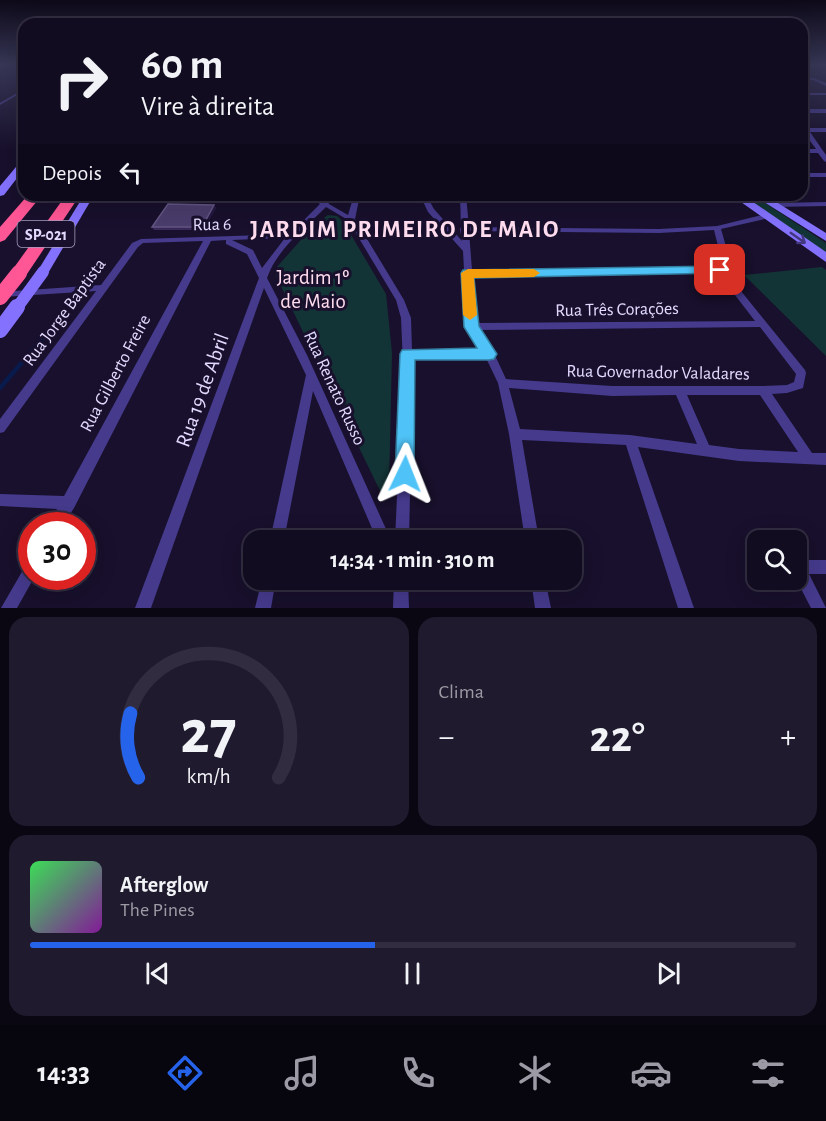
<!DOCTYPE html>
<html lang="pt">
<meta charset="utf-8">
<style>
:root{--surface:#120c21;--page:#1f1a2e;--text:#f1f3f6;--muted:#9c9ba5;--line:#312c3f;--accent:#2563eb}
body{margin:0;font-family:"Alegreya Sans",sans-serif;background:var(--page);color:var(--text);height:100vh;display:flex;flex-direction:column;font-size:22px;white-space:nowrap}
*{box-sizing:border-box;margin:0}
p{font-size:20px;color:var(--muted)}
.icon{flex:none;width:33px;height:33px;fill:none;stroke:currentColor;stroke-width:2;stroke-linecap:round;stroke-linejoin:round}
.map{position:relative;height:608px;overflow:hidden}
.sheet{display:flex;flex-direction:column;gap:9px;padding:9px;background:#0a0712;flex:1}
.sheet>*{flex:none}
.guide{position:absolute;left:18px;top:18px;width:790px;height:183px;border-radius:18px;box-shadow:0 6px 24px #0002,0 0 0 2px var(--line);background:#120c21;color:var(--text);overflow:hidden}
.fabs{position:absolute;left:747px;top:530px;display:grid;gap:12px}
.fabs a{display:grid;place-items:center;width:60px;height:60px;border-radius:12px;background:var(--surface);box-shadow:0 6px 24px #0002,0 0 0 2px var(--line);font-size:30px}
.speed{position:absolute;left:18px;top:512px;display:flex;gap:12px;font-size:30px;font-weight:700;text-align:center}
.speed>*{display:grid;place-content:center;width:78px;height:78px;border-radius:50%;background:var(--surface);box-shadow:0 6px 24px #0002,0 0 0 2px var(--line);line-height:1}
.speed .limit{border:9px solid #d22;background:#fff;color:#111}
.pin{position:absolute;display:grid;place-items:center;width:51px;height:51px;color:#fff;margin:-26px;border-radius:12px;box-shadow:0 3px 9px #0006}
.me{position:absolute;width:66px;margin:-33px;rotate:2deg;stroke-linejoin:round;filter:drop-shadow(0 0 4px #0008)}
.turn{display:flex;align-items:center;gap:21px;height:126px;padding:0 24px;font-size:27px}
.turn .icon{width:78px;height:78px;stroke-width:2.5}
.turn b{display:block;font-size:42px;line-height:51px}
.then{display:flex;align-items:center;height:57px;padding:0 24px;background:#0003;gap:12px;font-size:22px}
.big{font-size:45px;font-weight:600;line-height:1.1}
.sheet .card{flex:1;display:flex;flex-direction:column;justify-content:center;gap:9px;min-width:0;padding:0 21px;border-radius:18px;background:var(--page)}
.sheet .dial{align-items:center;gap:0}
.dial svg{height:156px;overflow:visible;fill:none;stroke:var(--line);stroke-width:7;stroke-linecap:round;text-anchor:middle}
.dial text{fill:var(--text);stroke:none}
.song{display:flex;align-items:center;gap:18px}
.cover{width:72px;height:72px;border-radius:9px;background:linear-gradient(135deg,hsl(130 70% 55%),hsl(290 70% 35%))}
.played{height:6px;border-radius:3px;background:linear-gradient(90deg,var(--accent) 45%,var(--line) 45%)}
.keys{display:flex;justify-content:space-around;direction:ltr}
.heat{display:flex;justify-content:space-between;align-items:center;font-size:33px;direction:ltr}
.sheet .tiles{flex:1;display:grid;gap:9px;grid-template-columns:1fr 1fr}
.card:last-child{grid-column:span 2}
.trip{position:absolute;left:243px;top:530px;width:339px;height:60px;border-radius:18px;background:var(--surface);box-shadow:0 6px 24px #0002,0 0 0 2px var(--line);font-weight:600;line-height:60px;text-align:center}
.dock{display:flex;height:96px;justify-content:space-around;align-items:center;background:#07050d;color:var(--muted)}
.dock .icon{width:42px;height:42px}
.dock .current{color:var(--accent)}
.dock b{font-size:27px;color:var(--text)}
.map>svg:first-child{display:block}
.green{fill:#133436}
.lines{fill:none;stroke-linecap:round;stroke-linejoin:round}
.stream{stroke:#091b4c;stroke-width:4.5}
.lane{stroke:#453a8c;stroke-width:2}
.street{fill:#453a8c;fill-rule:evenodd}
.secondary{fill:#8472ff;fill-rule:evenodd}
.highway{fill:#ff5696;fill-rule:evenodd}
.secondary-bridge-far1{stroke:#8472ff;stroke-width:12}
.secondary-bridge{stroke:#8472ff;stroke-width:16}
.highway-bridge{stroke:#ff5696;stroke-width:16}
.wall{fill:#382959}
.shaded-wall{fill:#231740}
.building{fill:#4a3c6b;stroke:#625582;stroke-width:1.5}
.oneway{stroke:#433780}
.route{fill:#4fc3f7;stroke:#337fa1;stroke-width:1.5}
.slow{fill:#f59e0b}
.labels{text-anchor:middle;stroke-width:6;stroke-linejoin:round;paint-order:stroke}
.shield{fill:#18102c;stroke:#a69ec0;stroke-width:1.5}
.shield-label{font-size:16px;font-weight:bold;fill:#e3dbff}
.street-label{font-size:18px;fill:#e3dbff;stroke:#18102c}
.quarter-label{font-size:21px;fill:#ffddef;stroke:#18102c}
.near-street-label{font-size:21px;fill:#e3dbff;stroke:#18102c}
.district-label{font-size:24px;font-weight:bold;letter-spacing:1.5px;fill:#ffddef;stroke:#18102c}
</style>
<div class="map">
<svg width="826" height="608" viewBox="0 0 826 608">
<rect width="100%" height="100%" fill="#18102c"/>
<g class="green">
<polygon points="741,195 753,195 826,243 826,253"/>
<polygon points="328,215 337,216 344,223 386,294 392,353 389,490 382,495 276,276 276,268 315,224"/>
<polygon points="822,267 826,270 826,356 744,275"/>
</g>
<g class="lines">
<polyline class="stream" points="0,388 60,318"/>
<polyline class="lane" points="0,104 24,90"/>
<g class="street">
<polygon points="802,78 814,78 826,83 826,86 813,80 802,80"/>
<rect x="802" y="93" width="24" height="2"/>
<rect x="802" y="109" width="24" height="4"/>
<polygon points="802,122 808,128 826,128 826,132 810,132 826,155 826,162 824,161 818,153 802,153 802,149 816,149 802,130"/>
<rect x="802" y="173" width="24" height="4"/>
<path d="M306 195C316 195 320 201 328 202L329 204 348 215 354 195H360L355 219 404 300 411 318 412 350H481L467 327 463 251 428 212 420 195H426L434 209 462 241 460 229 461 227 460 195H466L469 227 659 229 717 226 766 214H769V218L721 229 727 250 724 270 805 370 806 373 803 388 787 393 772 394 812 453H826V465L739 461 638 447 694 608H678L626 445 522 440 539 540H525L509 434 498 383 486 358H413L409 540H395L403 365 401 318 396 300 348 220 326 207C305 228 277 249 267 278L307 355 391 540H377L313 391 284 540H270L306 375 264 288 151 608H135L259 278 247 254 226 244V240L211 241 74 508 63 525H49L57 509 0 506V494L64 496 203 241 143 243 138 247 4 432 0 433V419L96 291 2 297 0 296V292L101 285 132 243 141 239 290 234 320 204ZM714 230 719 250 716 267 472 270 469 231 659 233ZM285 238 262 268 253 250 232 240ZM718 273 755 321 476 323 473 276ZM760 327 796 374 794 382 787 385 763 386H612L506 379 493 351 479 330ZM509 388 612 396 676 395 697 444 630 435 520 429ZM687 395H760L798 452 739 449 709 445Z"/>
<polygon points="603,195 648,195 645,197 606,197"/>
<polygon points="826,202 826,206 775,207 771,205 775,203"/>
<polygon points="796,560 826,560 826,574 809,574 826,608 811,608 796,579"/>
<polygon points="32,561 32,576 35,576 17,608 1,608 27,563"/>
<polygon points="262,579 276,579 271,608 255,608"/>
<polygon points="394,579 408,579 409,608 393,608"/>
<polygon points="531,579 545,579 551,608 535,608"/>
</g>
<g class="secondary">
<polygon points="24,160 24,169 4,195 0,196 0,186 21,161"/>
<polygon points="84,195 94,195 47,275 39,275 37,272"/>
<polygon points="731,195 743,195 826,252 826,262"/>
<polygon points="753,195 765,195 826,233 826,241"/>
</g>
<g class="highway">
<polygon points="28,195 42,195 5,240 0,242 0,227"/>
<polygon points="66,195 80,195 25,277 13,277 11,273 13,269"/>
</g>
<polyline class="secondary-bridge-far1" points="16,309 43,272"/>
<polyline class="secondary-bridge" points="0,330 17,307"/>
<polyline class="highway-bridge" points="0,297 19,273"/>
</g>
<polygon class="wall" points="214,205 216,208 203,230 154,230 152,227"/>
<polygon class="shaded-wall" points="214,205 216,208 203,230 202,227"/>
<polygon class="building" points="168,204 214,205 202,227 152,227"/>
<defs><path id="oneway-shaft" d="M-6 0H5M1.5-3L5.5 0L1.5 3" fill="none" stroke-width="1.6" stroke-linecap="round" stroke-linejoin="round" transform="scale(1.5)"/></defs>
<use class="oneway" href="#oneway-shaft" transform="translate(798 238) rotate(35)"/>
<linearGradient id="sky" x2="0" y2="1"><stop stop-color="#0d0918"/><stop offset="0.43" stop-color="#373756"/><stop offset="1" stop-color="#373756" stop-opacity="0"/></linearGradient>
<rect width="826" height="150" fill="url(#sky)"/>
<polygon class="route" points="720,266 726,270 724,273 474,278 479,326 497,354 494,359 489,360 415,360 414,474 411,481 405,484 398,481 395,474 400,354 402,350 477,348 464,327 461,273 463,270"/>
<polygon class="slow" points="468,269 534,269 540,273 534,277 474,278 477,315 470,320 463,315 461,273"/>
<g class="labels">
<rect class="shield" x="17.5" y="221" width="57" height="26" rx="4.5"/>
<g class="shield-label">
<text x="46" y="240">SP-021</text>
</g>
<g class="street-label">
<text transform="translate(212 224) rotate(-1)" y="6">Rua 6</text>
<text transform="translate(617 309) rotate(-1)" y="6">Rua Três Corações</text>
<text transform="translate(64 312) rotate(-54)" y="6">Rua Jorge Baptista</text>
<text transform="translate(658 372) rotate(1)" y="6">Rua Governador Valadares</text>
<text transform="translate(115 373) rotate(-62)" y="6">Rua Gilberto Freire</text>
<text transform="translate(335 388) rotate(65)" y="6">Rua Renato Russo</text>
</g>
<g class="quarter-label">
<text x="313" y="284">Jardim 1º<tspan x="313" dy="24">de Maio</tspan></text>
</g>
<g class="near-street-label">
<text transform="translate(202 390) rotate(-70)" y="7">Rua 19 de Abril</text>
</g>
<g class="district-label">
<text x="405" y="237">JARDIM PRIMEIRO DE MAIO</text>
</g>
</g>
</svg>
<div class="fabs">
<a><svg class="icon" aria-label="search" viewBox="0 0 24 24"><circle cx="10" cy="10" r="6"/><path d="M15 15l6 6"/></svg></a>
</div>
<div class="speed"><div class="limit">30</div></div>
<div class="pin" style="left:720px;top:270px;background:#d93025"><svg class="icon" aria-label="arrive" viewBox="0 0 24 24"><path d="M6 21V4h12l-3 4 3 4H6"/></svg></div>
<svg class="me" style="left:405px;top:474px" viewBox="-20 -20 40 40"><path d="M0-17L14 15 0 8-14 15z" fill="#4fc3f7" stroke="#fff" stroke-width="4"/></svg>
<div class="trip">14:34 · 1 min · 310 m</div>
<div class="guide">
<div class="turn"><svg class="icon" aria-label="right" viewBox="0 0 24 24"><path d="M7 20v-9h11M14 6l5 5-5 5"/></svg><div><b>60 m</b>Vire à direita</div></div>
<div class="then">Depois<svg class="icon" aria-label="left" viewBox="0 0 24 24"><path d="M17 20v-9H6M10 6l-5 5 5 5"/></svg></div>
</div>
</div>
<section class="sheet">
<div class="tiles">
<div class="card dial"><svg viewBox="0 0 100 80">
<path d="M14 69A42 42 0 1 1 86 69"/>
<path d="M14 69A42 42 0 0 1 10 36" stroke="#2563eb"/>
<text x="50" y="56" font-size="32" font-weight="700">27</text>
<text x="50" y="72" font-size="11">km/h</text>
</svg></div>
<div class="card"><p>Clima</p>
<div class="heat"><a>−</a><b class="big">22°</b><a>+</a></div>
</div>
<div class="card">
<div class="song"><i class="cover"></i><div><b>Afterglow</b><p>The Pines</p></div></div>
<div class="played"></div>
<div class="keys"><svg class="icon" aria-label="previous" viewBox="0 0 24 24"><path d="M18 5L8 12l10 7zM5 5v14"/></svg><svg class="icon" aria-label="pause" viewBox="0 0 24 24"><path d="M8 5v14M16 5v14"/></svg><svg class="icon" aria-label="next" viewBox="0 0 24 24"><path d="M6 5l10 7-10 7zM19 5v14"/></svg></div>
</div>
</div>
</section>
<nav class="dock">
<b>14:33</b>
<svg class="icon current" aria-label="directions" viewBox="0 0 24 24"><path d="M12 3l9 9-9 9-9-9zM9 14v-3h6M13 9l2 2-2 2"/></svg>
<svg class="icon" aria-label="music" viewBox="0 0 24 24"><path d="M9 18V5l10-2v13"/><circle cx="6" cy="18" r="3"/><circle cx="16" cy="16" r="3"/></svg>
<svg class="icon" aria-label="phone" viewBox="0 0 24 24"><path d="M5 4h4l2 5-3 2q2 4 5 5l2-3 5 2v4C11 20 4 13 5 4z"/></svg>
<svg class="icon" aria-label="climate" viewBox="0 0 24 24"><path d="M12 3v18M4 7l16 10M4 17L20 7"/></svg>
<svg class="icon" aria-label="car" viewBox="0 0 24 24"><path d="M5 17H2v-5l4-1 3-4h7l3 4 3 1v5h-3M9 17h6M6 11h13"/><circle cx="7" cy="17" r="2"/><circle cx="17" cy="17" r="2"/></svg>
<svg class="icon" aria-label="filters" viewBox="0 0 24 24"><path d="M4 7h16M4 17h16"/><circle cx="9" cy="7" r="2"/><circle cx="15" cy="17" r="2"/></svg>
</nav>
